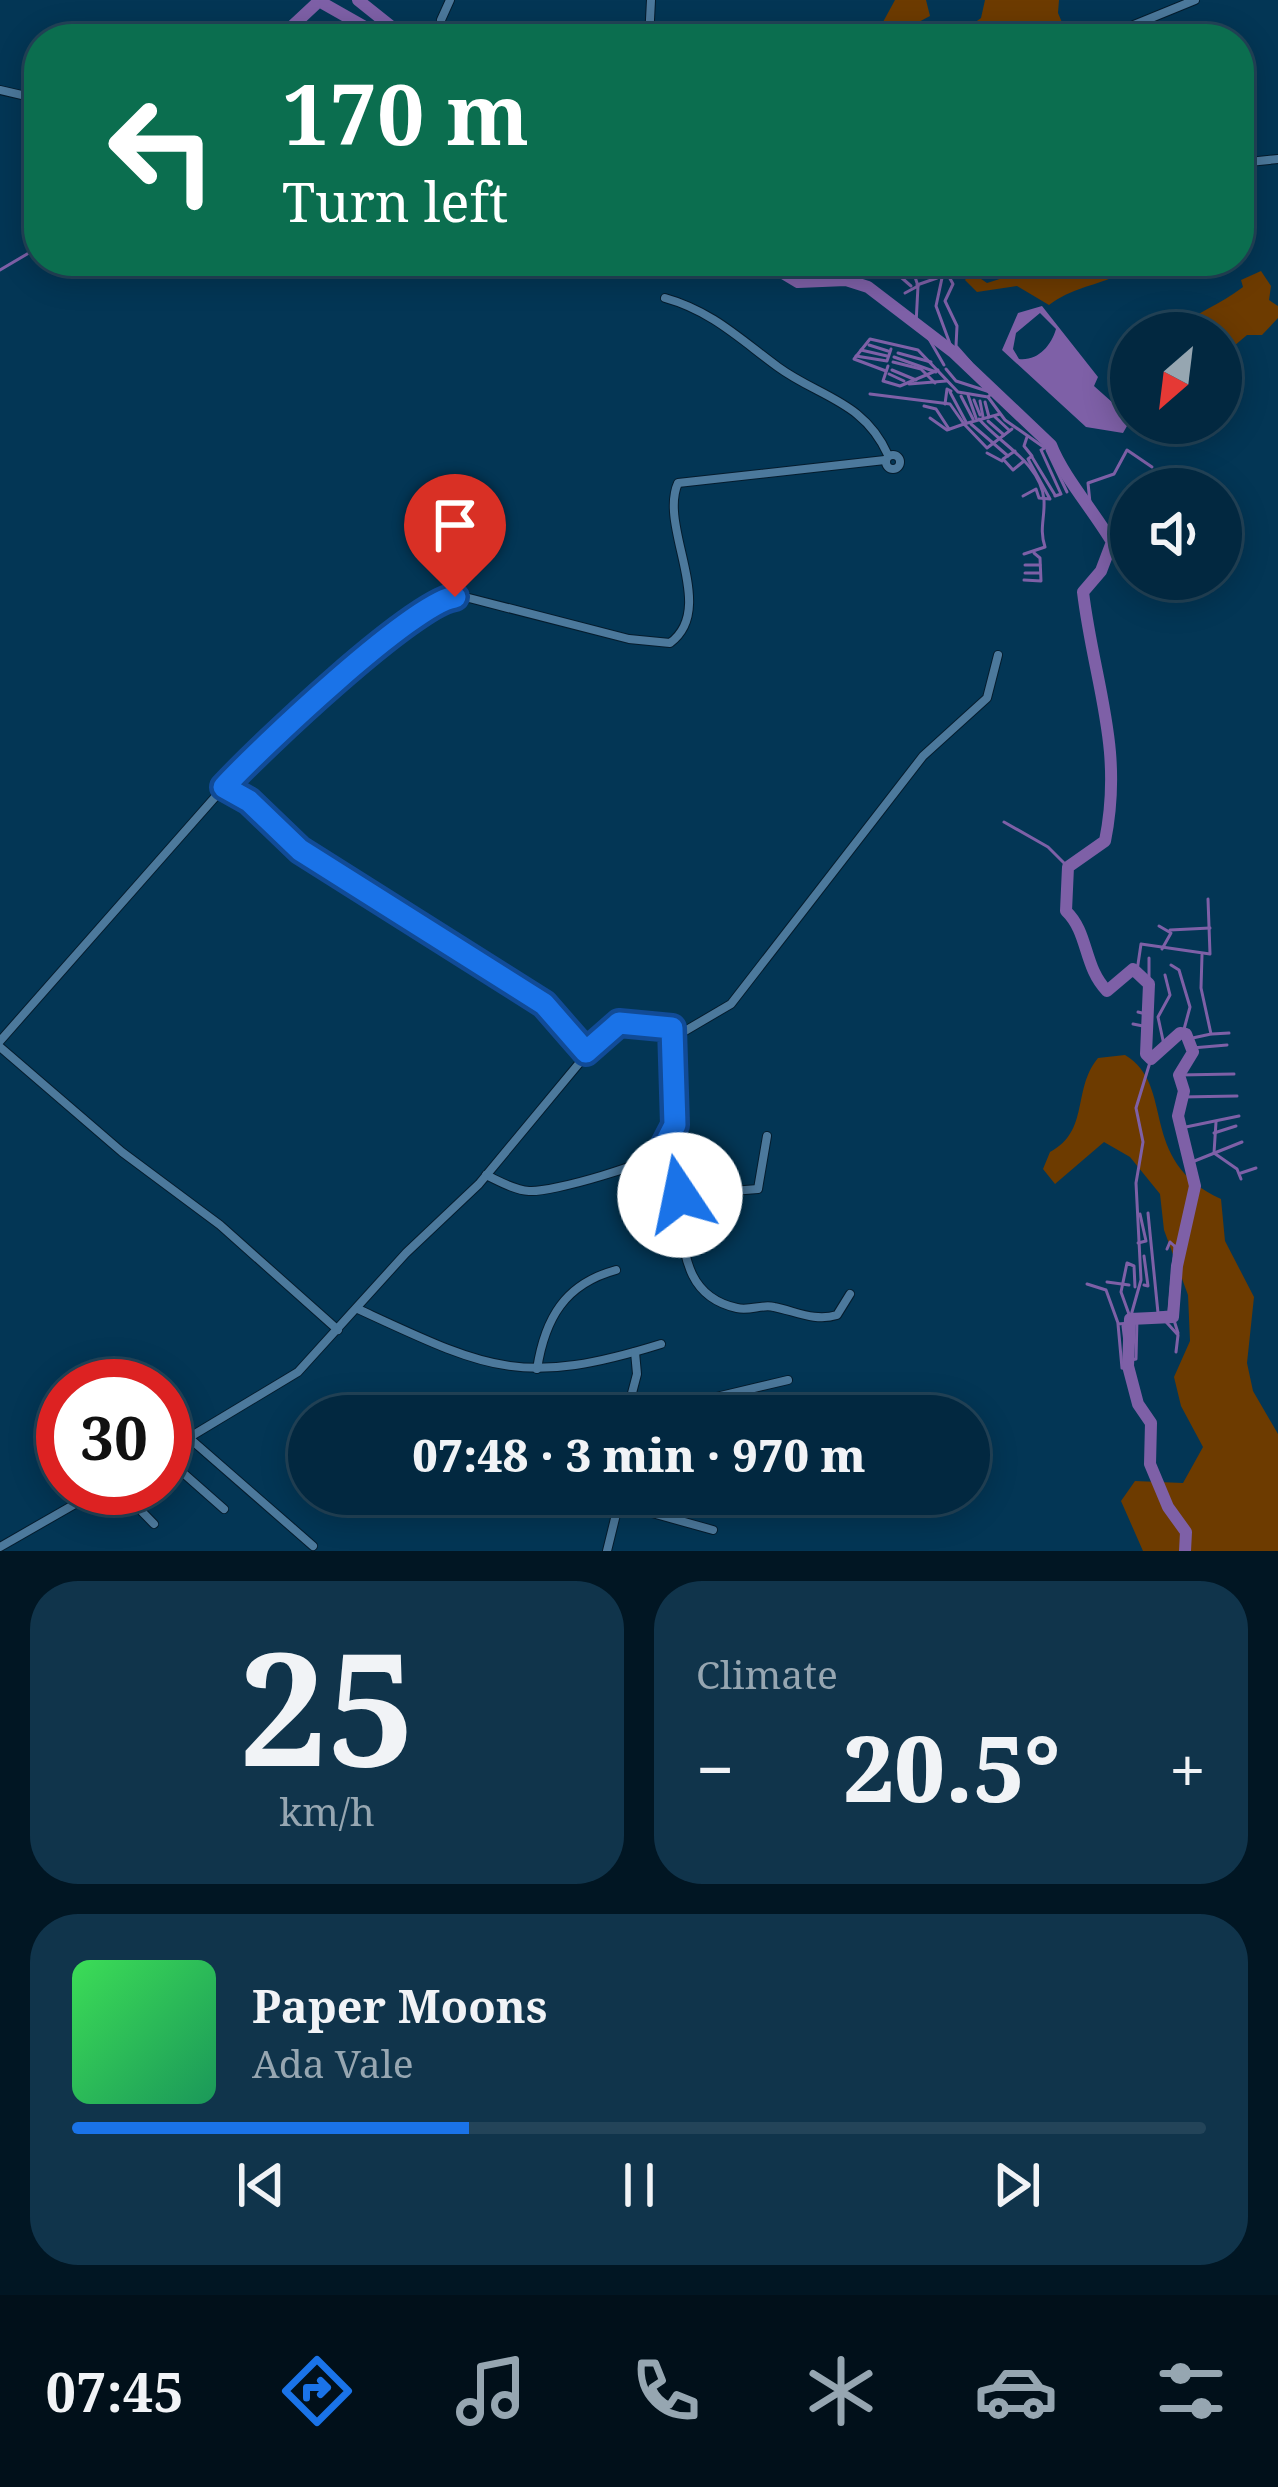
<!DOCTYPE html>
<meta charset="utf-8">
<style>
:root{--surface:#022840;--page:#10344b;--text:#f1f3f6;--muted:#96a6b1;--line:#234459;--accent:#1a73e8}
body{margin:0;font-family:"Noto Serif",serif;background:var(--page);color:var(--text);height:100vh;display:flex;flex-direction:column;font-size:45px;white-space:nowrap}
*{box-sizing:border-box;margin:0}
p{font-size:39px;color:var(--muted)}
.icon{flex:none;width:66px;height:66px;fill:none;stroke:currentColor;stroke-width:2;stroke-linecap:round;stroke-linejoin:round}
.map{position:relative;height:1551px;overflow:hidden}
.details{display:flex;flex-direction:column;gap:30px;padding:30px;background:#011623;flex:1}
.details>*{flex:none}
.hud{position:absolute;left:24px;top:24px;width:1230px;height:252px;border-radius:48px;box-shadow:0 6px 30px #0003,0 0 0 3px var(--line);background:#0b6e4f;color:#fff;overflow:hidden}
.needle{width:78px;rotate:208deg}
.buttons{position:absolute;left:1110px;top:312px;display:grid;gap:24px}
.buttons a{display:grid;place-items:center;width:132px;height:132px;border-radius:50%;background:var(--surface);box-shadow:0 6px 30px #0003,0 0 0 3px var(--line);font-size:60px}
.speed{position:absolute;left:36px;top:1359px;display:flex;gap:24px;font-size:60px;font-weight:700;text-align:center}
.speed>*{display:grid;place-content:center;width:156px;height:156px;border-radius:50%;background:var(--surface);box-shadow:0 6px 30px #0003,0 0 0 3px var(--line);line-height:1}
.speed .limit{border:18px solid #d22;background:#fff;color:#111}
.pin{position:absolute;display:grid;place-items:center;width:102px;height:102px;color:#fff;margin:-123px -51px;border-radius:50% 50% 50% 0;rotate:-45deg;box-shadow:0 0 12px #0007}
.pin .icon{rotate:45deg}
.me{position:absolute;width:132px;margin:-66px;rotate:349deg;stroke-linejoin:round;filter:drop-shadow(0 0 9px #0008)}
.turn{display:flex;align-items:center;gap:42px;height:252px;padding:0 60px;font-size:54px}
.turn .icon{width:156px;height:156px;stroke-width:2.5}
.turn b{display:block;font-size:84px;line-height:102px}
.big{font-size:90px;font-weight:800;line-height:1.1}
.details .card{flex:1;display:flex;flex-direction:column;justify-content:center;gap:18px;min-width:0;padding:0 42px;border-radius:48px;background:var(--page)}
.details .dial{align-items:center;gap:0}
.dial b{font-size:156px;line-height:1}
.song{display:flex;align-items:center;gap:36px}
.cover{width:144px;height:144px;border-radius:18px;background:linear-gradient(135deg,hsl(130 70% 55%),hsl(150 70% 35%))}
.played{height:12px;border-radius:6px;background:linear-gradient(90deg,var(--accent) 35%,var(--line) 35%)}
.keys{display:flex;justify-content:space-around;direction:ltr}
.heat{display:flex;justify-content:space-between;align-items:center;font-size:66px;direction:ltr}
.details .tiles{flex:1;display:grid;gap:30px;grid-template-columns:1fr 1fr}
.card:last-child{grid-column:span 2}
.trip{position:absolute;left:288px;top:1395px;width:702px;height:120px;border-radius:60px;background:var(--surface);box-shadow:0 6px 30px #0003,0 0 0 3px var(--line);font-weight:800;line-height:120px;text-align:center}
.tabs{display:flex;height:192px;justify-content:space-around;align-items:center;background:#01101a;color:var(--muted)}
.tabs .icon{width:84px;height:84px}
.tabs .active{color:var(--accent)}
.tabs b{font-size:54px;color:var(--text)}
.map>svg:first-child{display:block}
.green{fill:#6d3b00}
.water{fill:#7e60a7;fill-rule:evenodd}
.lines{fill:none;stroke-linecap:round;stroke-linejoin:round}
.stream{stroke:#7e60a7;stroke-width:3}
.river{stroke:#7e60a7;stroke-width:12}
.minor-casing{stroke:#051c2d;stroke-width:10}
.minor{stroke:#4c799c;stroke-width:8}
.route-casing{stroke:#114b97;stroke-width:30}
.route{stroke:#1a73e8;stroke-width:21}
</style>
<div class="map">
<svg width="1278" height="1551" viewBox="0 0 1278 1551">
<rect width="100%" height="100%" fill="#033655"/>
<g class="green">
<polygon points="895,0 926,0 930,16 913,25 914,39 883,39 883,22"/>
<polygon points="985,0 1059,0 1058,13 1069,39 952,39 981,18"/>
<path d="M974 261H1110L1116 276C1091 287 1072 288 1049 305L1017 286 977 292 965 280 971 272 987 283 1006 277 1008 270 982 275Z"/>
<path d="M1261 271 1271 286 1269 300 1278 306V318L1262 335H1247L1221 357V333H1171C1194 313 1220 305 1243 287L1241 280Z"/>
<path d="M1125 1055C1177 1086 1136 1160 1221 1199L1225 1241 1254 1297 1247 1363 1253 1391 1278 1434V1551H1143L1121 1501 1135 1481 1183 1483 1203 1447 1181 1406 1174 1377 1190 1341 1188 1295 1164 1230 1160 1194 1130 1157 1104 1142 1055 1184 1043 1169 1050 1152C1090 1131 1072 1089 1098 1058Z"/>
</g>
<path class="water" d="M1042 306 1098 377 1094 386 1131 419 1123 433 1086 427 1002 350 1018 313ZM1040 313 1056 329C1051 346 1038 361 1019 359L1013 349 1016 333Z"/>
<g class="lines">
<g class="stream">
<polyline points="894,261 895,272 911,286"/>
<polyline points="901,261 919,261"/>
<polyline points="929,261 942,278 936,306 953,352"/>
<polyline points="968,261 970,269 948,275 953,284 945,301 957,326 956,346 971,363"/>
<polyline points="0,270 39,247"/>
<polyline points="913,271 918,286"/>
<polyline points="917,285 937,278"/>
<polyline points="905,293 918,286 916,324"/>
<polyline points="925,332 944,365"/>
<polyline points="869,345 888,351"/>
<polyline points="861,350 887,356"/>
<polyline points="898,353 931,362"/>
<polyline points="856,356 887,361 891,349"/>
<polyline points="894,357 936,372"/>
<polyline points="893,362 921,369 935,383"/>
<polyline points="888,366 883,381 900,386 938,370"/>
<polyline points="946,369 956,381 990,392"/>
<polyline points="892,370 916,380"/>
<polyline points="886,371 854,359 870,339 918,350 958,392 988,397 995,390"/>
<polyline points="889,374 904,381"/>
<polyline points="909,384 946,381"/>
<polyline points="950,392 966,422"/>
<polyline points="870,394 950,404 964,424 1000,414"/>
<polyline points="968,395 976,418"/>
<polyline points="961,396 973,419"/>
<polyline points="988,397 1005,420 1045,448 1041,450 1061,494 1055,496"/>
<polyline points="974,400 980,415"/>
<polyline points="980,401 983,417"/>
<polyline points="985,402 989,417"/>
<polyline points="945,404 947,389 951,391"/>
<polyline points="924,406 936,409 949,429"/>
<polyline points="995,417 1009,430"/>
<polyline points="930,418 947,430 964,424 987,448 1012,429"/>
<path d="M979 419C1000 444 1041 463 1044 500 1045 518 1039 529 1045 547L1024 554"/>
<polyline points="988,421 1004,435"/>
<polyline points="971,424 1008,456"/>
<polyline points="1047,450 1067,492"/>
<polyline points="1015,451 1003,459 1013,470 1024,461"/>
<polyline points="987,453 1002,461"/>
<polyline points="1032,457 1055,495"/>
<polyline points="1023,496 1036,489 1039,498 1050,499 1028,459 1032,456 1024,446 1027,437"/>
<polyline points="1090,503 1088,483 1114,474 1127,450 1152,467"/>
<polyline points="1025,565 1040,565"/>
<polyline points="1025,573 1040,573"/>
<polyline points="1024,580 1041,581 1040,558 1034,553"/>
<polyline points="1004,822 1048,847 1068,867"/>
<polyline points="1159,926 1171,933 1162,949"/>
<polyline points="1170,930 1210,928"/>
<polyline points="1149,958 1149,984"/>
<polyline points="1171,965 1179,970 1190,1007 1183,1033"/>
<polyline points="1137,971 1141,944 1210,954 1208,899"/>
<polyline points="1138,1012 1146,1014"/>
<polyline points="1133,1024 1148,1027"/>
<polyline points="1212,1034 1229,1033"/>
<polyline points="1188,1039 1211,1034 1201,988 1202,955"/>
<polyline points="1164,1045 1158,1017 1170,995 1165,975"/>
<polyline points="1192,1048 1227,1045"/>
<polyline points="1179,1075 1234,1074"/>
<polyline points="1181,1097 1237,1096"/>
<polyline points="1216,1122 1214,1153 1237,1169 1241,1179"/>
<polyline points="1181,1128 1239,1116"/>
<polyline points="1214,1133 1236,1126"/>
<polyline points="1187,1164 1242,1142"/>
<polyline points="1241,1173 1256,1168"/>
<polyline points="1148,1213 1158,1313 1151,1319"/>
<polyline points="1138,1243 1146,1241 1140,1214"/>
<polyline points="1175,1246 1169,1312 1158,1313 1178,1335 1176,1352"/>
<polyline points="1167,1249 1170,1242 1181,1252"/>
<polyline points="1107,1282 1129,1285"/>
<polyline points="1087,1284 1106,1290 1118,1323"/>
<polyline points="1144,1285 1148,1286 1144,1256"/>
<polyline points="1130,1317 1121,1292 1127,1263 1134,1266 1135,1287"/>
<polyline points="1173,1317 1178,1333"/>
<polyline points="1130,1319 1141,1280 1136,1183 1143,1142 1136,1108 1151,1059"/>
<polyline points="1123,1326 1128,1366"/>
<polyline points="1131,1360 1136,1359 1137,1319"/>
<polyline points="1129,1369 1122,1368 1118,1324 1130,1323"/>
</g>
<g class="river">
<polyline points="358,0 393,28 396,39"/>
<polyline points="287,31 319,1 386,39"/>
<path d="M763 261 798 282 846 280 868 287 953 352 1051 445C1063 476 1093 510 1112 542L1101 571 1083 592C1094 683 1124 747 1105 841L1068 867 1066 911C1089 933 1083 966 1107 991L1133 969 1149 984 1146 1054 1151 1059 1180 1033 1186 1034 1193 1052 1179 1075 1184 1091 1178 1116 1195 1186 1177 1266 1173 1317 1130 1319 1128 1366 1138 1404 1151 1423 1150 1464 1168 1507 1186 1532 1185 1551"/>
</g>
<defs>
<g id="minor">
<polyline points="441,20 450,0"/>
<polyline points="1129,27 1195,0"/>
<polyline points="649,39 651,0"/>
<polyline points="0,90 39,99"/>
<polyline points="1239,163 1278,159"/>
<path d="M665 298C712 311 741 340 778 367 819 397 864 401 888 455"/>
<circle cx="893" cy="462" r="7"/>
<path d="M224 787 268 741 442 600 469 598 629 639 670 643C718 608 658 527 678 483L885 460"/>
<polyline points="0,1041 224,787 249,801 300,850 544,1004 586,1052"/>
<polyline points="0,1047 122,1152 220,1225 338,1330"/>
<path d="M660 1154C696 1202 660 1291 737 1308 750 1311 762 1304 774 1307 795 1311 815 1322 837 1315L850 1294"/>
<path d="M486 1175C499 1181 514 1190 529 1191 550 1193 656 1163 668 1147 682 1126 672 1055 672 1028"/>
<polyline points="680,1195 758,1189 767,1136"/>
<path d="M358 1309C486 1368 520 1388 661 1344"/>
<path d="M537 1369C545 1318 565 1284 616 1270"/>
<polyline points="626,1416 637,1374 635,1352"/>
<polyline points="697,1416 708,1399 788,1380"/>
<polyline points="188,1437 313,1546"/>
<polyline points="165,1452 298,1372 406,1253 479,1184 610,1026 685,1031 731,1004 923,756 987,698 998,655"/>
<polyline points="165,1457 224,1509"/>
<polyline points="119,1488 154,1524"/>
<polyline points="620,1504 713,1530"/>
<polyline points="0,1547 103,1488"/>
<polyline points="607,1551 621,1494"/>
</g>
</defs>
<use href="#minor" class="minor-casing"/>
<use href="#minor" class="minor"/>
</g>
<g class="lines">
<defs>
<path id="route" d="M455 597C414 602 258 750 224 787L249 801 300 850 544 1004 586 1052 619 1023 672 1028 675 1125 660 1154 680 1195"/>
</defs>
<use href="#route" class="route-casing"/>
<use href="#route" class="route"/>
</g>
</svg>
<div class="buttons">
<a><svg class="needle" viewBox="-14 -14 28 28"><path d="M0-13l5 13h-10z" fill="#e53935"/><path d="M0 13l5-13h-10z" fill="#96a6b1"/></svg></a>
<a><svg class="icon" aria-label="sound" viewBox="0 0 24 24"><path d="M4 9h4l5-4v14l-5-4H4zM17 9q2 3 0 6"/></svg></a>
</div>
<div class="speed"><div class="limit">30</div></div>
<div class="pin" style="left:455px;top:597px;background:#d93025"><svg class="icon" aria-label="arrive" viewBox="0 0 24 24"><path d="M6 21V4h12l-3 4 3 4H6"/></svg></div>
<svg class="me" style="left:680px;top:1195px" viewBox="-20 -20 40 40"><circle r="19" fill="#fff"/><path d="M0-13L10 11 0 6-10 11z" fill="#1a73e8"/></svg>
<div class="trip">07:48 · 3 min · 970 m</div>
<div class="hud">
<div class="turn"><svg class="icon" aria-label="left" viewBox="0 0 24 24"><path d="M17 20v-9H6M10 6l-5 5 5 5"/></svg><div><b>170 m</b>Turn left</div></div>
</div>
</div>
<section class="details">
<div class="tiles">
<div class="card dial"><b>25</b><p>km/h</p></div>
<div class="card"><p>Climate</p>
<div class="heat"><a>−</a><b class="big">20.5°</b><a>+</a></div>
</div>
<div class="card">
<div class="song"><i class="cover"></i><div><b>Paper Moons</b><p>Ada Vale</p></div></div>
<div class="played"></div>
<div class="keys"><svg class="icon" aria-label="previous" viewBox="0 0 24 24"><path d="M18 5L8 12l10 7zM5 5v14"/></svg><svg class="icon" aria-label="pause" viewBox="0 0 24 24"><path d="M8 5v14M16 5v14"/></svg><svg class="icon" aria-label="next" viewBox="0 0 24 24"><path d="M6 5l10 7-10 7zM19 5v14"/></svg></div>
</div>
</div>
</section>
<nav class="tabs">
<b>07:45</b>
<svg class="icon active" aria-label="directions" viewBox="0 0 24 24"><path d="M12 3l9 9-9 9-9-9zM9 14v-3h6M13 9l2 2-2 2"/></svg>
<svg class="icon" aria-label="music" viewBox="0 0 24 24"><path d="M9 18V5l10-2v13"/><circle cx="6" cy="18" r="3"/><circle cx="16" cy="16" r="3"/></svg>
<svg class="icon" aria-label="phone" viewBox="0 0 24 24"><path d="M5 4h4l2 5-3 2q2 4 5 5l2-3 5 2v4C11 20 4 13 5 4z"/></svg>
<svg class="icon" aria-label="climate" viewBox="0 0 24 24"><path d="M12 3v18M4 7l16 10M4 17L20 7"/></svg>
<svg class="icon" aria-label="car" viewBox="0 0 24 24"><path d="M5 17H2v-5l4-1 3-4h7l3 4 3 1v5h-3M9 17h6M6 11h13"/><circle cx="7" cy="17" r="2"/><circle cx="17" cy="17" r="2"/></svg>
<svg class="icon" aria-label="filters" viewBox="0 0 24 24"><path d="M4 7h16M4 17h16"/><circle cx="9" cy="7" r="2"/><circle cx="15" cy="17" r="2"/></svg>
</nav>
